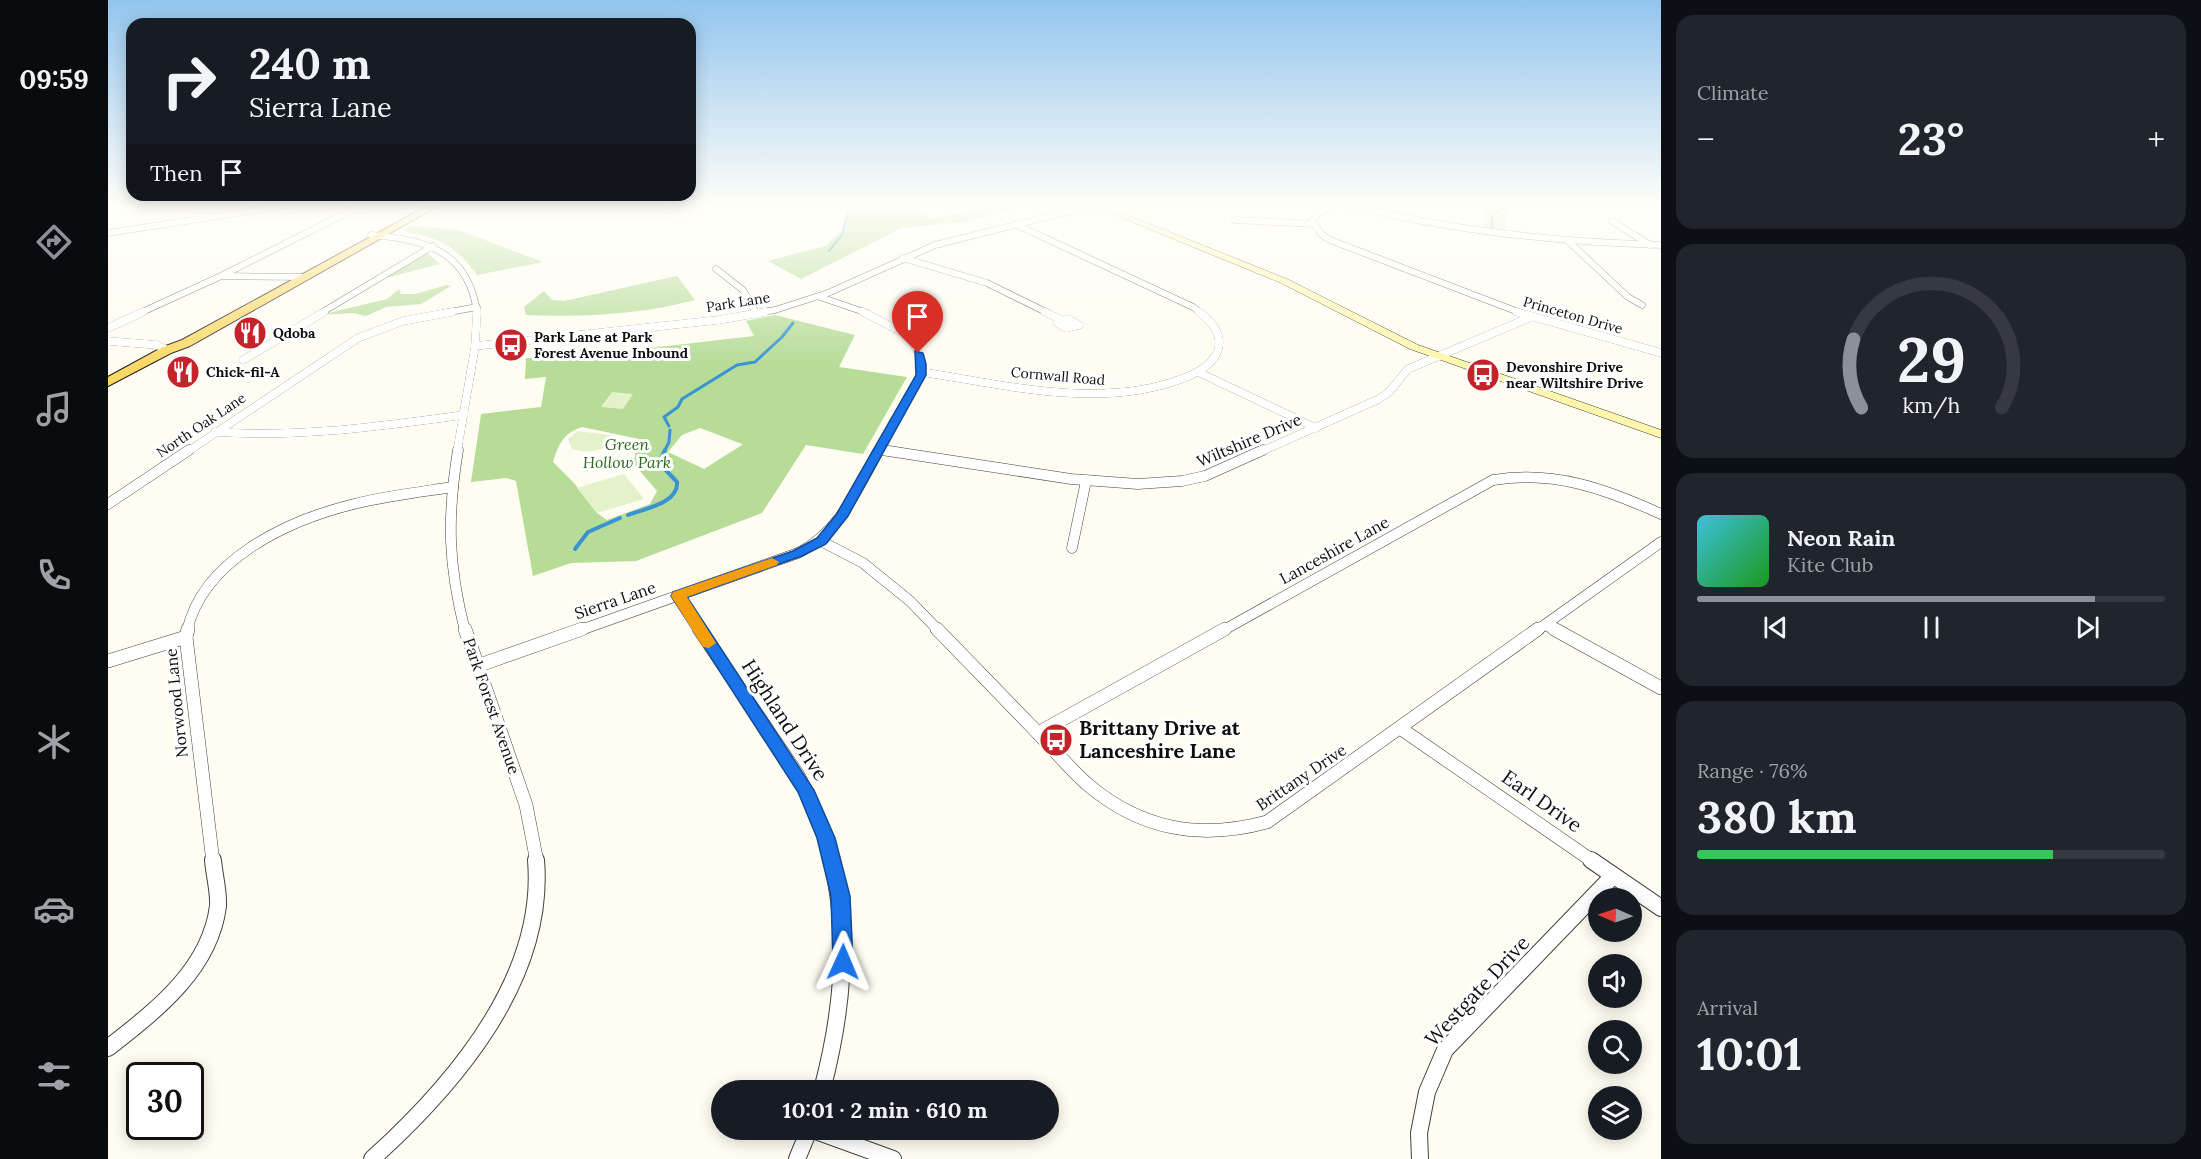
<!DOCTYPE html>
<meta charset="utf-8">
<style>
:root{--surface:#171b24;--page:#20242c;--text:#f1f3f6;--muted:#9ea1a6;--line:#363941;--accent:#8c9099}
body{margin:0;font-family:Lora,serif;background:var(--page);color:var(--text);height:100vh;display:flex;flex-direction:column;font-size:22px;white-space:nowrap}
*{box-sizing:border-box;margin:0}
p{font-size:20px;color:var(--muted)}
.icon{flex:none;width:33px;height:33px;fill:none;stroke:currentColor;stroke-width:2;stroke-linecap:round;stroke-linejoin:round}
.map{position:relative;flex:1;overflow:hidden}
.drawer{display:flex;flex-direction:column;gap:15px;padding:15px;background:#0d0f14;width:540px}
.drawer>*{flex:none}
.guide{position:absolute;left:18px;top:18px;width:570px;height:183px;border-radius:18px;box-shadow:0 3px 15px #0003;background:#171b24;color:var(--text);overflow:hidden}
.needle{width:39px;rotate:272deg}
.controls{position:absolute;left:1480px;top:888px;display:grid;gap:12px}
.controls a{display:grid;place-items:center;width:54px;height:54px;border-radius:50%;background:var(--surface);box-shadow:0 3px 15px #0003;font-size:30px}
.speed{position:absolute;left:18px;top:1062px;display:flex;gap:12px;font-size:30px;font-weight:700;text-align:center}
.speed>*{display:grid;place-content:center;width:78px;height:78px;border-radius:50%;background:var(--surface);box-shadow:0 3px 15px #0003;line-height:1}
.speed .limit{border:3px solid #111;border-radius:9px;background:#fff;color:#111}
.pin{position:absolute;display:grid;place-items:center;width:51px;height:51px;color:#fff;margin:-62px -26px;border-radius:50% 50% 50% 0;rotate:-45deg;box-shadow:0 0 6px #0007}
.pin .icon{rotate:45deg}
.me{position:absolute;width:66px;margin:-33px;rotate:1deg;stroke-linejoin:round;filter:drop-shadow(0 0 4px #0008)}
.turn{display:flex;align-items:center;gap:21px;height:126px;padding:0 24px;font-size:27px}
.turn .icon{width:78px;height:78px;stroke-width:2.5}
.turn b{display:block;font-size:42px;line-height:51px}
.then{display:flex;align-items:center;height:57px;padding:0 24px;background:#0003;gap:12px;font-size:22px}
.big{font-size:45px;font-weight:700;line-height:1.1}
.drawer .tile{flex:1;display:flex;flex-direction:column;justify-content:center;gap:9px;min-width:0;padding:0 21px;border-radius:18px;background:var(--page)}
.drawer .dial{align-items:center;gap:0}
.dial svg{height:156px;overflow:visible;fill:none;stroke:var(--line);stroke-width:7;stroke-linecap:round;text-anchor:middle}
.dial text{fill:var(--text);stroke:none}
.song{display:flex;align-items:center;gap:18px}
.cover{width:72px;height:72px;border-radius:9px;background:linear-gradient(135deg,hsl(190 70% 55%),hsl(120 70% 35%))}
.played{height:6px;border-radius:3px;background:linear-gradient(90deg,var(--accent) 85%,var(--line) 85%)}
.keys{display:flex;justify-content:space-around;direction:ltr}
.heat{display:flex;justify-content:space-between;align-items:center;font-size:33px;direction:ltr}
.charge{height:9px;border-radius:4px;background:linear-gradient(90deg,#34c759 76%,var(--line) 0)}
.trip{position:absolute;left:603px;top:1080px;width:348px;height:60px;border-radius:30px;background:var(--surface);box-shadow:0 3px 15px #0003;font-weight:700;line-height:60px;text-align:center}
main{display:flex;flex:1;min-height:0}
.menu{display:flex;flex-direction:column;width:108px;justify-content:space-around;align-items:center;background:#090b0e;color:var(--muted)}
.menu .icon{width:42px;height:42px}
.menu .on{color:var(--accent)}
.menu b{font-size:27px;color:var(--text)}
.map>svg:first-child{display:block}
.green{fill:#d2ebb9}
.forest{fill:#b6dc98;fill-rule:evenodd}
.pitch{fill:#e4f2cb}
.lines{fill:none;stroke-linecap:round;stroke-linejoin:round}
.stream-far2{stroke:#3993d1;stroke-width:2}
.stream-far1{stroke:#3993d1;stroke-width:3}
.stream{stroke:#3993d1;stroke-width:4}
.street-far4-casing{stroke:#424242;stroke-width:7}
.street-far3-casing{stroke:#424242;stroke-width:8}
.street-far2-casing{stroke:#424242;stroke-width:11}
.street-far1-casing{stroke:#424242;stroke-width:14}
.street-casing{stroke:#424242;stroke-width:18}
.secondary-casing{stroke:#313131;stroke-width:1}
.primary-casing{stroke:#202020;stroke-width:2}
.street-far4{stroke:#fff;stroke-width:6}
.street-far3{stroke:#fff;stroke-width:8}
.street-far2{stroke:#fff;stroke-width:10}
.street-far1{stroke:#fff;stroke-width:13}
.street{stroke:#fff;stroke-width:16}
.secondary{fill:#fff6ac;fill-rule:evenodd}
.primary{fill:#fbd865;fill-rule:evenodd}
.route{fill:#1a73e8;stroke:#114b97;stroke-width:1.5}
.slow{fill:#f59e0b}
.labels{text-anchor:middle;stroke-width:6;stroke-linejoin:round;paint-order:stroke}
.far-street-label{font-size:14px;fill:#0f0f0f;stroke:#fff}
.far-poi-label{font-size:14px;font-weight:bold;fill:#0f0f0f;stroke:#fff;text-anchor:start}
.street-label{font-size:16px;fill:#0f0f0f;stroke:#fff}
.park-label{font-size:16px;font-style:italic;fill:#2c691d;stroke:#fff}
.near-street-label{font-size:20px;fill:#0f0f0f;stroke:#fff}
.near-poi-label{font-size:20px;font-weight:bold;fill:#0f0f0f;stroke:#fff;text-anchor:start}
</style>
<main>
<nav class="menu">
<b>09:59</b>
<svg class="icon on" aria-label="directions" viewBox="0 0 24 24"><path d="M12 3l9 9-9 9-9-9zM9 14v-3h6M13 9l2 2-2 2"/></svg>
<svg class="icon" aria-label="music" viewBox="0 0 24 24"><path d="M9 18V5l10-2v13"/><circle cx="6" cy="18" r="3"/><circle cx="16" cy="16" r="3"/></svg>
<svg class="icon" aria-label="phone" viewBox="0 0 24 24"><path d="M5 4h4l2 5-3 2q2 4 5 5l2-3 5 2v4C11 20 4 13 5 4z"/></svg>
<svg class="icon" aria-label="climate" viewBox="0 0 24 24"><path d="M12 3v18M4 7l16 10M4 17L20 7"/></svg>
<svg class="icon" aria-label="car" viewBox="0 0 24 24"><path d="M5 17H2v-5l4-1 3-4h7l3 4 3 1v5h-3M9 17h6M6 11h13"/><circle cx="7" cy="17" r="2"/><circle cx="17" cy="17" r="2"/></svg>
<svg class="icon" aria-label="filters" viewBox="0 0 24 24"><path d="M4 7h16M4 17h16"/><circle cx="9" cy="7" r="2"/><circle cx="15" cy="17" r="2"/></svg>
</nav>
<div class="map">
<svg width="1553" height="1159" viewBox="0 0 1553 1159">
<rect width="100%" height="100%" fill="#fffcf1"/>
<polygon class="green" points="1375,205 1412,205 1399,210 1398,231 1376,228 1377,206"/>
<g class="forest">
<polygon points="740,205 796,205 824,219 891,205 920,205 856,222 794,228 693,279 660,261 717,246 738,226"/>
<path d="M302 226 350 230 435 262 369 275C356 257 341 243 320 237 311 234 304 235 296 230Z"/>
<polygon points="318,252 332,264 274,279"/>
<path d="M569 276 587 300C531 315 475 317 418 315L416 307 436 291 444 300 456 301Z"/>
<polygon points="339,285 343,286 313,304 278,307 258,316 245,313 212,315 279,299 291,289 293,294 307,294"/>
<path d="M667 315 747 335 731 367 799 377 755 454 698 445 654 513 528 561 463 563 425 576 408 481 398 478 363 482 373 414 433 407 438 377 417 379 418 358 481 355 646 336 638 321ZM474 427 531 439 525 463 549 491 542 504 499 520 489 513 466 483 445 462C451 444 455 433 474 427ZM592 428 634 444V445L596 469 560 452 574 435Z"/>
</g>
<g class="pitch">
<polygon points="504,392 525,394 515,409 493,407"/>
<path d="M470 431 502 435 503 441C494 453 478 453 464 449L460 439Z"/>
<polygon points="516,474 536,499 489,513 469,488"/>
</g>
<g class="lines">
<g class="stream-far2">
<polyline points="1383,230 1385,215 1400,205"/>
<polyline points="721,251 734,235 742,205"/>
</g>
<g class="stream-far1">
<polyline points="561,426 556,417 570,407 574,399 629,365 647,362 674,337 685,323"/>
<polyline points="556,452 561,442 562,430"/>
</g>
<g class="stream">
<path d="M520 515C536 509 571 503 569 482L551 463 557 450"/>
<polyline points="467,549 480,532 512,518"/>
</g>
<defs>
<g id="street-far4">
<polyline points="88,205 94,218"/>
<polyline points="1228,205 1211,212 1204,221 1213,234 1222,240 1413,313"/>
<path d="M1241 205C1344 231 1447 242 1553 245"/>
<polyline points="1127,220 1206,224"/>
<polyline points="1504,221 1542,245"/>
<polyline points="907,224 1085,307 1093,313"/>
<polyline points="0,233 182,205"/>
<path d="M263 235C317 239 361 251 369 313"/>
<polyline points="1459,240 1520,297 1534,305"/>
<polyline points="795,258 879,283 940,313"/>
<polyline points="608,269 635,290 648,313"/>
<polyline points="115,276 195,277"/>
<polyline points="712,297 759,313"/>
<polyline points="32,313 113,276 254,205"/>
<polyline points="213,313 325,246"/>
<polyline points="336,313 369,307"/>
<polyline points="649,313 667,310 720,293 827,245 987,205"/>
</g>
<g id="street-far3">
<polyline points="647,312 648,314"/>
<polyline points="755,312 794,332 806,344 813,358 813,375 770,452"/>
<polyline points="937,312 954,320"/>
<polyline points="1409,312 1553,353"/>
<polygon points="960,319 971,325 958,328 949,323"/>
<polyline points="0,328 35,312"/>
<polyline points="0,341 49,345 59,350"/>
<polyline points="367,346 610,320 657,312"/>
<polyline points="135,360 216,312"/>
<path d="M814 372C898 385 994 410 1076 378 1089 373 1105 365 1110 350 1115 334 1103 321 1091 312"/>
<polyline points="1090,372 1208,428"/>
<path d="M107 432C191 438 273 426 356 415"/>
<polyline points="772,450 784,452"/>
<polyline points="79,452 250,338 295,321 344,312"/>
<polyline points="349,452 367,347 369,312"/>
<polyline points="1152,452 1271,399 1281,392 1300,369 1423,317"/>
</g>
<g id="street-far2">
<path d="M350 450C339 518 340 564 357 631"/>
<polyline points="774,450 963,479 1030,484 1074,481 1097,476 1155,450"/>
<polyline points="0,504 81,450"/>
<polyline points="713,541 755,563 802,601 831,631"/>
<polyline points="964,548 978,481"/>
<polyline points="570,596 592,631"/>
<polyline points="1438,625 1448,631"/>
<path d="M79 631C95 559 181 520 246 504 278 496 312 492 345 487"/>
<path d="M470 631 690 553C732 532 749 489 771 450"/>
<path d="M1114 631 1385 480C1446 470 1498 489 1553 514"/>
<polyline points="1428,631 1553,542"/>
</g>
<g id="street-far1">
<polyline points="80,629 78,637 105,862"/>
<polyline points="357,629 418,805 429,862"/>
<polyline points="591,629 690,775 714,825 725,862"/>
<path d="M829 629C861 662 893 695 925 728 943 746 960 767 979 784 1033 830 1092 840 1159 822L1430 629"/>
<polyline points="1446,629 1553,688"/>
<polyline points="0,661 78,637"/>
<polyline points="369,666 474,629"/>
<polyline points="1292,728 1486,862"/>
<polyline points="930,733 1117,629"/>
</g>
<g id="street">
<polyline points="1483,860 1553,908"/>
<path d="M0 1048C47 1011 102 970 110 906 111 892 106 874 105 860"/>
<path d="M714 1090C734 1014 742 938 724 860"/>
<polyline points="705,1130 785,1159"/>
<path d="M264 1159C346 1085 438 979 428 860"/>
<polyline points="689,1159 701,1130"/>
<polyline points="1312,1159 1311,1133 1319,1092 1337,1050 1505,876"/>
</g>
<polygon id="secondary" points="983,205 994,205 1179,279 1310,345 1553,430 1553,438 1302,349 1173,283"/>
<polygon id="primary" points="321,205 332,205 82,346 63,353 0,386 0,377 55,347 74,340"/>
</defs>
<use href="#street-far4" class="street-far4-casing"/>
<use href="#street-far3" class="street-far3-casing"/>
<use href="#street-far2" class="street-far2-casing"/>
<use href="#street-far1" class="street-far1-casing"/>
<use href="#street" class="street-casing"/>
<use href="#secondary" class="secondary-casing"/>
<use href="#primary" class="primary-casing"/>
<use href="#street-far4" class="street-far4"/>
<use href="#street-far3" class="street-far3"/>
<use href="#street-far2" class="street-far2"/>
<use href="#street-far1" class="street-far1"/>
<use href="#street" class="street"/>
<use href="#secondary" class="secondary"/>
<use href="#primary" class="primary"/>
</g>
<linearGradient id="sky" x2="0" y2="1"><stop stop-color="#93c5ee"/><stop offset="0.56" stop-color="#fffef9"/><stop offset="1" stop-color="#fffef9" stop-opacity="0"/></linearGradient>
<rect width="1553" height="367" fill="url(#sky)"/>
<polygon class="route" points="807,351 815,353 818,364 818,375 740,516 718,544 694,556 579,597 706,790 727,838 742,896 745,962 742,969 735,972 728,969 725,962 723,896 709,838 690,792 563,596 565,592 685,551 709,538 728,515 808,375"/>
<polygon class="slow" points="664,558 671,562 669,565 579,597 608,643 601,648 595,647 563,596 565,592"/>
<defs>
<symbol id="restaurant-disc" viewBox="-11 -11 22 22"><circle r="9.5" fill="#c32329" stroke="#fff"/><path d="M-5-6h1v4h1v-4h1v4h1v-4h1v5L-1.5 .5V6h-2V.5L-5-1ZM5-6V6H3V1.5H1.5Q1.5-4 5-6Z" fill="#fff"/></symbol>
<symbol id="bus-disc" viewBox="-11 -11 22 22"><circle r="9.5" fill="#c32329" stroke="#fff"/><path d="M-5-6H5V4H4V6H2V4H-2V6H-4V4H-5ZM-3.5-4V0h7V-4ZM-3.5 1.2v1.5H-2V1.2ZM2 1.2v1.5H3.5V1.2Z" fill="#fff"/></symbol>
</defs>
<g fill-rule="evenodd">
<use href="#restaurant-disc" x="123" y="314" width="38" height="38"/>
<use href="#bus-disc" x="384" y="326" width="38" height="38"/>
<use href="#restaurant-disc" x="56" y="353" width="38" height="38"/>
<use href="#bus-disc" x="1356" y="356" width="38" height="38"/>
<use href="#bus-disc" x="929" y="721" width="38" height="38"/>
</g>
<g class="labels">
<g class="far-street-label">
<text transform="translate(630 302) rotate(-9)" y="5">Park Lane</text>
<text transform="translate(1465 315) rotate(16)" y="5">Princeton Drive</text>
<text transform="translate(950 376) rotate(5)" y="5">Cornwall Road</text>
<text transform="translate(93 425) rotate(-34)" y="5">North Oak Lane</text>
</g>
<g class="far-poi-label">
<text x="165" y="338">Qdoba</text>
<text x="426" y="342">Park Lane at Park<tspan x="426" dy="16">Forest Avenue Inbound</tspan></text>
<text x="1398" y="372">Devonshire Drive<tspan x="1398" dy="16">near Wiltshire Drive</tspan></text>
<text x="98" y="377">Chick-fil-A</text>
</g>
<g class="street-label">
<text transform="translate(1141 440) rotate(-23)" y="6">Wiltshire Drive</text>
<text transform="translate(1226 550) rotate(-29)" y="6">Lanceshire Lane</text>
<text transform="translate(507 600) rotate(-19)" y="6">Sierra Lane</text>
<text transform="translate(68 703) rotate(-96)" y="6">Norwood Lane</text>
<text transform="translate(384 706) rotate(71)" y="6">Park Forest Avenue</text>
<text transform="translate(1193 777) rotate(-34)" y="6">Brittany Drive</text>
</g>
<g class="park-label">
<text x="519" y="450">Green<tspan x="519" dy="18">Hollow Park</tspan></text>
</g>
<g class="near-street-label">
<text transform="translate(677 720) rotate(57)" y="7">Highland Drive</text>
<text transform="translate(1434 801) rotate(35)" y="7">Earl Drive</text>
<text transform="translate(1369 991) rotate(-47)" y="7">Westgate Drive</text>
</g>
<g class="near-poi-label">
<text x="971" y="735">Brittany Drive at<tspan x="971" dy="23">Lanceshire Lane</tspan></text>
</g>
</g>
</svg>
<div class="controls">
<a><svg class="needle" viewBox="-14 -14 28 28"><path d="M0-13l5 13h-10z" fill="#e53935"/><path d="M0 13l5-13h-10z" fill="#9ea1a6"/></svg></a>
<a><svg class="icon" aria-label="sound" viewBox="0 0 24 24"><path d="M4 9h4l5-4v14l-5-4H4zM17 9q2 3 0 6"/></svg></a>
<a><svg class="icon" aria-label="search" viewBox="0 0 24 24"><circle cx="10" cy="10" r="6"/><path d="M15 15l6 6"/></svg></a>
<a><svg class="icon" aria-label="layers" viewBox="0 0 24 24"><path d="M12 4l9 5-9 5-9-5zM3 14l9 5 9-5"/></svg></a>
</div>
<div class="speed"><div class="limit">30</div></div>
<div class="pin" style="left:810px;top:353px;background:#d93025"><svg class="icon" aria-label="arrive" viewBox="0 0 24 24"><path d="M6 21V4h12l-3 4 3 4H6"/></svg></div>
<svg class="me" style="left:735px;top:962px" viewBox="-20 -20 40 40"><path d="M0-17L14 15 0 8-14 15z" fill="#1a73e8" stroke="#fff" stroke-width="4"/></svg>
<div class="trip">10:01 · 2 min · 610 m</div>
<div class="guide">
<div class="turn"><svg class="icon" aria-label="right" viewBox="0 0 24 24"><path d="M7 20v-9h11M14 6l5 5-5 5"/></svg><div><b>240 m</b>Sierra Lane</div></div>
<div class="then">Then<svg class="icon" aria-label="arrive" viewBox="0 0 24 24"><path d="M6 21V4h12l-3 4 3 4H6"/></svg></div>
</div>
</div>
<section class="drawer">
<div class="tile"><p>Climate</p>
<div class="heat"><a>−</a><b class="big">23°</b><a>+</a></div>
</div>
<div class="tile dial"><svg viewBox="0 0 100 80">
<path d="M14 69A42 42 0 1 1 86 69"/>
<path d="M14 69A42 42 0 0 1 10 34" stroke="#8c9099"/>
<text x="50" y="56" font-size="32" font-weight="700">29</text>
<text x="50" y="72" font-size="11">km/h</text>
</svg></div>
<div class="tile">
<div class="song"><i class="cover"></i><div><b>Neon Rain</b><p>Kite Club</p></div></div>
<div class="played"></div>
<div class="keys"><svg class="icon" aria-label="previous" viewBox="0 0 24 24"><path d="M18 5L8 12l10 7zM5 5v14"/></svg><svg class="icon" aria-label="pause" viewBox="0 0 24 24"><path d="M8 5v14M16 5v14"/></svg><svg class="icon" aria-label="next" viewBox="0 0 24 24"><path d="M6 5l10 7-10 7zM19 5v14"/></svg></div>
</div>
<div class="tile"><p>Range · 76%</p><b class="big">380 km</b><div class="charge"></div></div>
<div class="tile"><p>Arrival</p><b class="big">10:01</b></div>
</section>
</main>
